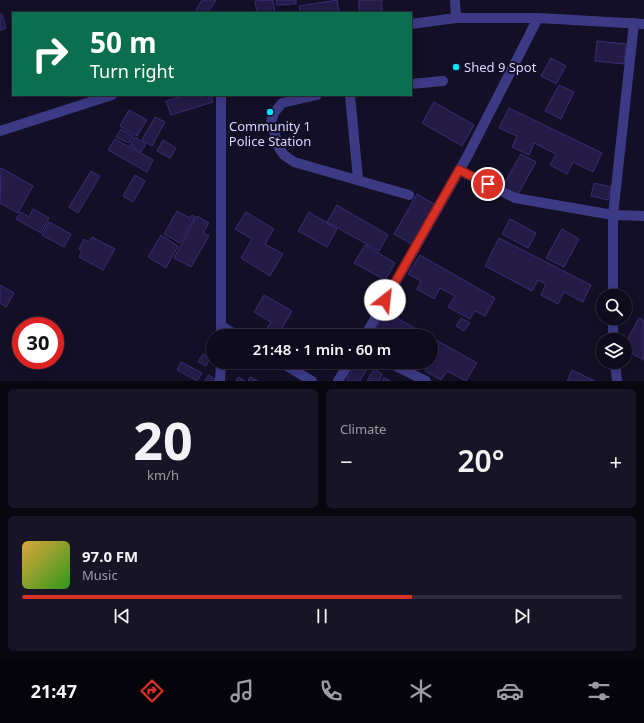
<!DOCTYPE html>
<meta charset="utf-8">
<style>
:root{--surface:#0e0b1c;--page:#171425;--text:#f1f3f6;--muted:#9b9ba3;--line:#2e2b3b;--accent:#d93025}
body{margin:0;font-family:"Noto Sans",sans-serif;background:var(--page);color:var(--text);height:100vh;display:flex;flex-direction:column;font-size:15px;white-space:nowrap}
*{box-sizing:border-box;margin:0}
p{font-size:13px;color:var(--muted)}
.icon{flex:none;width:22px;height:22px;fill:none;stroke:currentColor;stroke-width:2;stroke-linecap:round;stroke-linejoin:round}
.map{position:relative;height:381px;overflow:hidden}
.drawer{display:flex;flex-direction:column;gap:8px;padding:8px;background:#08060f;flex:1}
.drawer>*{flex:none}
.banner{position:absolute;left:12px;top:12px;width:400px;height:84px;border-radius:0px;box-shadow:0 2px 10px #0003,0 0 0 1px var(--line);background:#0b6e4f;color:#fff;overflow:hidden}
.buttons{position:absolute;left:596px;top:289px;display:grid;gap:8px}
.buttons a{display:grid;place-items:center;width:36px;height:36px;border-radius:50%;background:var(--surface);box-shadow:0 2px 10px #0003,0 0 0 1px var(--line);font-size:20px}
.speed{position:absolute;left:12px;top:317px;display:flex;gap:8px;font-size:20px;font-weight:700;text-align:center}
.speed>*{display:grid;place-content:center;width:52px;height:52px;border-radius:50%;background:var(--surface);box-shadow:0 2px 10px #0003,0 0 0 1px var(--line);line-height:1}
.speed .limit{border:6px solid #d22;background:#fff;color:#111}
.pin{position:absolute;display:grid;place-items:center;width:34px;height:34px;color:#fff;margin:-17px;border:2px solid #fff;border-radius:50%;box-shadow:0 1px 4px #0007}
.me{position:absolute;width:44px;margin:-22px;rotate:29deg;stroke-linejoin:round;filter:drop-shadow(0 0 3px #0008)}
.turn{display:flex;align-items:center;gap:14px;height:84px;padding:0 12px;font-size:18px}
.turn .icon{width:52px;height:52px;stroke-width:2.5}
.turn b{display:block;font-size:28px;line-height:34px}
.big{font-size:30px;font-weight:600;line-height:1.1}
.drawer .tile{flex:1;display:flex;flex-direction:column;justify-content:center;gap:6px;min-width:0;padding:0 14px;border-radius:6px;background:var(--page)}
.drawer .dial{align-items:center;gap:0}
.dial b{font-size:52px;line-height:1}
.song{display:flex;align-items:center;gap:12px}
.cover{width:48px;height:48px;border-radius:6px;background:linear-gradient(135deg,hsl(40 70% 55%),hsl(110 70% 35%))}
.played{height:4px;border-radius:2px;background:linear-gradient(90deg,var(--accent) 65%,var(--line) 65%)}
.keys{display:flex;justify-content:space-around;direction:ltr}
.heat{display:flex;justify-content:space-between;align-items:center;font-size:22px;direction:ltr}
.drawer .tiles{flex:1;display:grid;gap:8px;grid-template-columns:1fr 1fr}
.tile:last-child{grid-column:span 2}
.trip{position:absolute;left:206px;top:329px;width:232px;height:40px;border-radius:20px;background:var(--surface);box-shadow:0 2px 10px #0003,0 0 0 1px var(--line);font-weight:600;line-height:40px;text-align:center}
.menu{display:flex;height:64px;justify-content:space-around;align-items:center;background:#06040b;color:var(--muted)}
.menu .icon{width:28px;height:28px}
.menu .selected{color:var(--accent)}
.menu b{font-size:18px;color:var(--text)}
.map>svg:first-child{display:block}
.building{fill:#241b47;stroke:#3b2d73}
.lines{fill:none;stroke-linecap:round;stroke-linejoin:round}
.minor{stroke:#3d3a85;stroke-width:10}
.route-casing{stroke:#8d1f18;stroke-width:10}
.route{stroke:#d93025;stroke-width:7}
.poi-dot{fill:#00e5ff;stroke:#130f26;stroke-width:1.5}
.labels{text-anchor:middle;stroke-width:4;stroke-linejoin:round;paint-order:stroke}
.poi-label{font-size:13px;fill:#d9d4ff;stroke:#130f26;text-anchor:start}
</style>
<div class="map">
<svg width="644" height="381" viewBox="0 0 644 381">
<rect width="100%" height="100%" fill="#130f26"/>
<g class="building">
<polygon points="202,0 216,0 208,13 200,13 196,10"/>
<polygon points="273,0 275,13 257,13 255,1"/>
<polygon points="276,0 296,0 296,4 277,5"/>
<polygon points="337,0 339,11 326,13 300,13 299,6"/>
<rect x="359" y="0" width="23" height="12"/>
<polygon points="0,14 2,14 6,28 0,30"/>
<polygon points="597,41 626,44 624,64 595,61"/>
<polygon points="551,58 566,66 556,84 541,76"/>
<polygon points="559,85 574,92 561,119 545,111"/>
<polygon points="185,95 211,95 213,102 171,115 166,101"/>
<polygon points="434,102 474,125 462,146 422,123"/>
<polygon points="509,108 602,153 593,172 573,162 567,174 550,165 556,154 534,143 529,155 512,147 517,136 499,128"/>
<polygon points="129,110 147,120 137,136 120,126"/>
<polygon points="155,117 165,122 152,146 142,140"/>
<polygon points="121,129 133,136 129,143 116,137"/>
<polygon points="135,137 146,144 141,152 130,145"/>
<polygon points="115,139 153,160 147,172 108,150"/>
<polygon points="163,140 176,148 170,158 157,151"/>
<polygon points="521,154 536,162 517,196 502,187"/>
<polygon points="1,168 33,186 18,213 0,203"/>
<polygon points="91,171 100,176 78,213 69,207"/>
<polygon points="135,175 145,181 133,202 123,196"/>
<polygon points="594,183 611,187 608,200 591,196"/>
<polygon points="417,194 436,205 413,245 394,234"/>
<polygon points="337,205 388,235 379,251 327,222"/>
<polygon points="33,209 49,218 41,233 16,219 21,212 29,217"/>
<polygon points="177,211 190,218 192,215 195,217 180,243 164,234"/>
<polygon points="246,212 274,229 265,244 283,254 270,276 241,258 252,239 235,229"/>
<polygon points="309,212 337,229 327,247 298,231"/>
<polygon points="197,216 209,223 203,233 209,236 191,267 174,258"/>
<polygon points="510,219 536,233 528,248 502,234"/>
<polygon points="49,222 71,234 64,247 42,235"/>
<polygon points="562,229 579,239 564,267 546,258"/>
<polygon points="161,235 178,246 166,268 148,257"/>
<polygon points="92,237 115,249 103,270 79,257 82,251 79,249 84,239 89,242"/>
<polygon points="499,238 591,285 583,302 564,292 558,304 541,295 546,284 538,280 532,291 485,266"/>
<polygon points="365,245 395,263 385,280 354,263"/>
<polygon points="420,255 495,298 485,316 475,311 470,319 448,307 455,296 440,288 434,299 417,289 421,281 408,274"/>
<polygon points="0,285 14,293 6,307 0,303"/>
<polygon points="264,295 292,311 282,328 296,336 262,336 271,322 254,312"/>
<polygon points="386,312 429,336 387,336 376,329"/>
<polygon points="461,318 470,323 464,331 456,326"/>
<polygon points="639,318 644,321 644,360 625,350 625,344"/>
<polygon points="324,330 334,336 320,336"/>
<polygon points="431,337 477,363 466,381 447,371 441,380 425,371 431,361"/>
<polygon points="203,354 210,358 206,366 198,362"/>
<polygon points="181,362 202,373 197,381 177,370"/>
<polygon points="297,362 315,362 311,370"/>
<polygon points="357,362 363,362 369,366 360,381 346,381"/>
<polygon points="410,362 419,362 417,366"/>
<polygon points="374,369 382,374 379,381 367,381"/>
<polygon points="572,370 595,381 567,381"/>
<polygon points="208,375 219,381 205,381"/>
<polygon points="238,377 245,381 236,381"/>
<polygon points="250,377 258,381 248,381"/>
<polygon points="384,377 390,381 382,381"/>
</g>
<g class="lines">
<g class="minor">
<polyline points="455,0 456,18"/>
<polyline points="411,24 456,18 538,18 644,24"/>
<polyline points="411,84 443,81"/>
<polyline points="221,95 221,336"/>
<polyline points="317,95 282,103 274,113 271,122 279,148 284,155 294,162 409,195"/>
<polyline points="350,95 358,179"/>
<polyline points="0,131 112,95"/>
<polyline points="459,170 515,198 613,215 644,216"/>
<polyline points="613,296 613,215 634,23"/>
<polyline points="221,326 238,336"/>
<polyline points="365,336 468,155 538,18"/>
<polyline points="613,340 613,318"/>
<polyline points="280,362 312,381"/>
<polyline points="388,362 426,381"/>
<polyline points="615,362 617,381"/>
<polyline points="220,381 221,362"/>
<polyline points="338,381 350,362"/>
</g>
</g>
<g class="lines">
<defs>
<polyline id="route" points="385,300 459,170 488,184"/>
</defs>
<use href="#route" class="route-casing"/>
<use href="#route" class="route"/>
</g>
<g class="poi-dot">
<circle cx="456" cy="67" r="4"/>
<circle cx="270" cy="112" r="4"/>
</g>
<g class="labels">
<g class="poi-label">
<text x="464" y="72">Shed 9 Spot</text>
<text x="270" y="131" text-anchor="middle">Community 1<tspan x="270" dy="15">Police Station</tspan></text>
</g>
</g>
</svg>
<div class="buttons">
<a><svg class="icon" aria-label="search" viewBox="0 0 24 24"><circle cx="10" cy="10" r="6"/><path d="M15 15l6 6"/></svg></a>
<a><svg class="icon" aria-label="layers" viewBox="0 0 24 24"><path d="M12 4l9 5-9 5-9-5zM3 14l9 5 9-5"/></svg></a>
</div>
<div class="speed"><div class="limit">30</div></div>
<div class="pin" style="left:488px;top:184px;background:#d93025"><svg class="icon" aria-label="arrive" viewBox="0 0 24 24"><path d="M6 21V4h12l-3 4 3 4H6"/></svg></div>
<svg class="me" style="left:385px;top:300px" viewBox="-20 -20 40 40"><circle r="19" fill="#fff"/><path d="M0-13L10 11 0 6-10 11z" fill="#d93025"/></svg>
<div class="trip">21:48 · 1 min · 60 m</div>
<div class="banner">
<div class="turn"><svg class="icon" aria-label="right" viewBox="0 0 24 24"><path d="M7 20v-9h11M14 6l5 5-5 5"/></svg><div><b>50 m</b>Turn right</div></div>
</div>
</div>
<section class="drawer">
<div class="tiles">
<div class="tile dial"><b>20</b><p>km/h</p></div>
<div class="tile"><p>Climate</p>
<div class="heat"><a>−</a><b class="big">20°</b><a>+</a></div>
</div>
<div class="tile">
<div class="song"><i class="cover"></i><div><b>97.0 FM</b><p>Music</p></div></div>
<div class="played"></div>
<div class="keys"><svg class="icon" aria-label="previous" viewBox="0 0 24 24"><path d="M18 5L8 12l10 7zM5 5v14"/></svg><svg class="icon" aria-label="pause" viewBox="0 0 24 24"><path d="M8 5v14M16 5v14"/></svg><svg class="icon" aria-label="next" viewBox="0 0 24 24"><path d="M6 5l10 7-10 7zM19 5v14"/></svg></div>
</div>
</div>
</section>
<nav class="menu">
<b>21:47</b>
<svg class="icon selected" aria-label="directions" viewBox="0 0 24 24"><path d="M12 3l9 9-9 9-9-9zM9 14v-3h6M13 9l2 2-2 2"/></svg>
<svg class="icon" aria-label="music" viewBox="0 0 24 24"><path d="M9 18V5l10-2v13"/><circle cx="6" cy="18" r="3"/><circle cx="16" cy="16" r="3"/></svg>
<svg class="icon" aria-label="phone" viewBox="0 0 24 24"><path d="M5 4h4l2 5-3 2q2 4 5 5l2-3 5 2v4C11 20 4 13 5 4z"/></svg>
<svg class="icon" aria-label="climate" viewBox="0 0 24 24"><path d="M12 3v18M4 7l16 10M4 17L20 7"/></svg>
<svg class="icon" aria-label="car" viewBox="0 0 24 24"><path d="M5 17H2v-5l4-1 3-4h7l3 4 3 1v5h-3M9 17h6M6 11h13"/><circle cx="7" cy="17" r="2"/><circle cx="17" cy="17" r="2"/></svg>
<svg class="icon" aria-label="filters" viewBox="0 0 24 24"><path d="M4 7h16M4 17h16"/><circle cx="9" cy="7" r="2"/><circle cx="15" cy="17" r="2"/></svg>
</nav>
